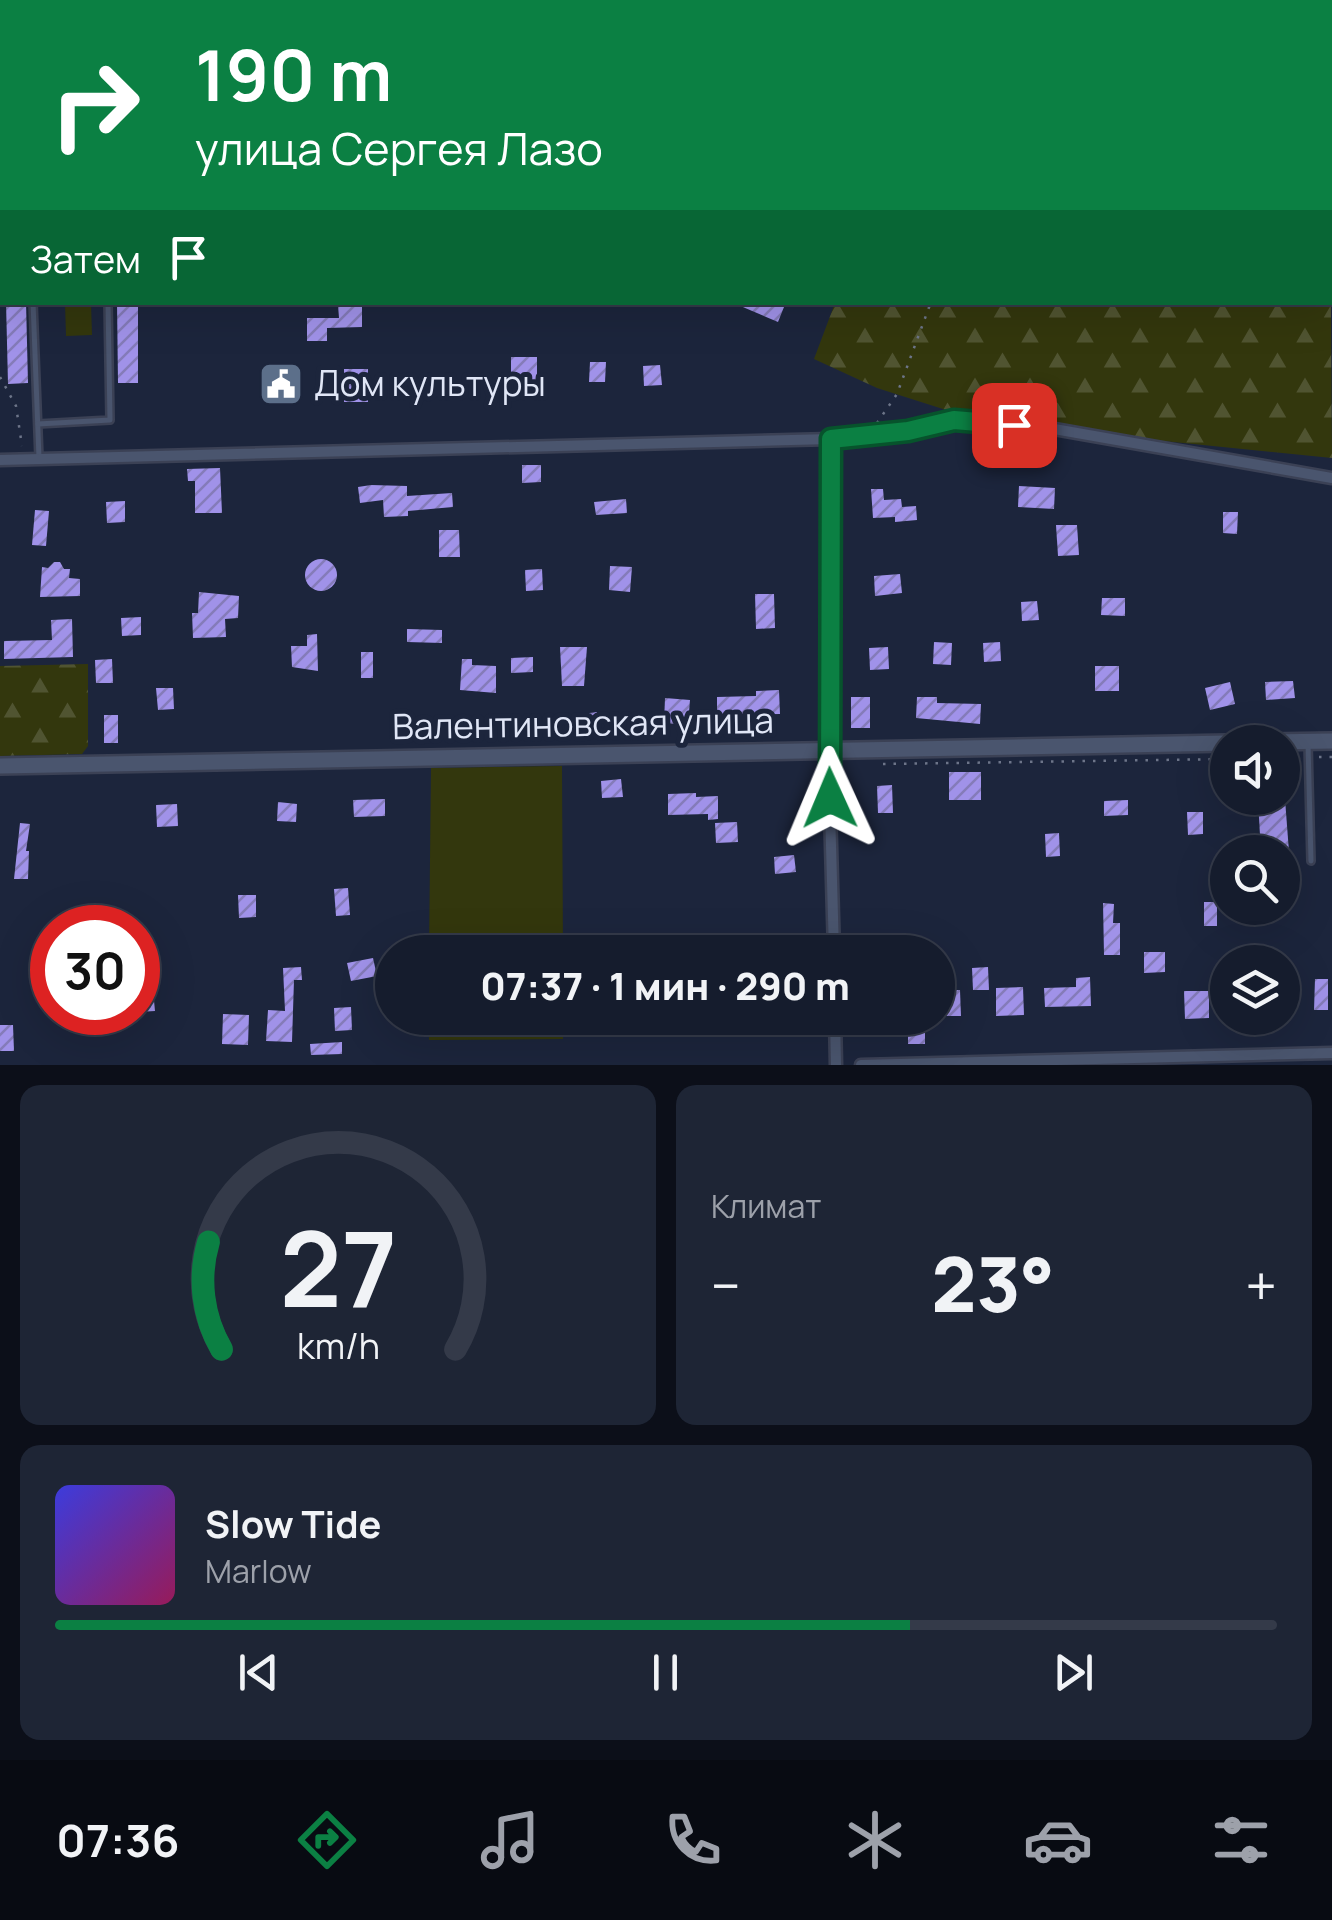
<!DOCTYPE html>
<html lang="ru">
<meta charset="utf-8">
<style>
:root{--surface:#151c2d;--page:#1e2535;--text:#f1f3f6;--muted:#9da1aa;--line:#343a49;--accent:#0b8043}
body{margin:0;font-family:Manrope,sans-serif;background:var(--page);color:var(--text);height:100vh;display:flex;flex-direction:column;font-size:38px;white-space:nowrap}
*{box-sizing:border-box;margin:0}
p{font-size:32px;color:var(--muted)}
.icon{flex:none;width:55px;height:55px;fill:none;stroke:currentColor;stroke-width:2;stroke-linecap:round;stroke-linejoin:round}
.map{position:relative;height:1065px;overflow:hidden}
.sheet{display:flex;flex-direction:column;gap:20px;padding:20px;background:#0c0f19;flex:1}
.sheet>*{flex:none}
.guide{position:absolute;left:0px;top:0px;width:1332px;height:305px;box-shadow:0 10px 40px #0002,0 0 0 2px var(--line);background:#0b8043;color:#fff;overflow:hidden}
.buttons{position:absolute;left:1210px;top:725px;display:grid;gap:20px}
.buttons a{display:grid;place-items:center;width:90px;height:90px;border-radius:50%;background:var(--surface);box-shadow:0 10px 40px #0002,0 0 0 2px var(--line);font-size:50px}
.speed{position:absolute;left:30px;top:905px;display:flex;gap:20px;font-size:50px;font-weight:700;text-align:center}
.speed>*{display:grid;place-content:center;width:130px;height:130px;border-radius:50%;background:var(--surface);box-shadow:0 10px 40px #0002,0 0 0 2px var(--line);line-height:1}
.speed .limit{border:15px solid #d22;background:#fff;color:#111}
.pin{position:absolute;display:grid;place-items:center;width:85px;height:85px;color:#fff;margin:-42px;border-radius:20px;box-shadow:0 5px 15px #0006}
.me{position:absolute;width:110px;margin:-55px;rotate:359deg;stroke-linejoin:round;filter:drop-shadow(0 0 8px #0008)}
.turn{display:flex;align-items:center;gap:35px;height:210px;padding:0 30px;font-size:45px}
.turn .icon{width:130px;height:130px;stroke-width:2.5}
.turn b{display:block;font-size:70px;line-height:85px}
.then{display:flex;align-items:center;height:95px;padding:0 30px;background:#0003;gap:20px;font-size:38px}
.big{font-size:75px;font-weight:800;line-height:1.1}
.sheet .tile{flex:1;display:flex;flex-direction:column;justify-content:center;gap:15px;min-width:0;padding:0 35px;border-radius:20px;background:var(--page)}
.sheet .dial{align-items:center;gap:0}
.dial svg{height:260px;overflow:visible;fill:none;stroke:var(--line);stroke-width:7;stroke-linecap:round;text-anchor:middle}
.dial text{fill:var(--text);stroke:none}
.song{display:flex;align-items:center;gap:30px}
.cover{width:120px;height:120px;border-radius:15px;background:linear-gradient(135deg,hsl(240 70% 55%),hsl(330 70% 35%))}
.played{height:10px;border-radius:5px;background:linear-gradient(90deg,var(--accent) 70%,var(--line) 70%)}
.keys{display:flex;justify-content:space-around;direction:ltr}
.heat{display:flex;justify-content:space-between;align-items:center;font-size:55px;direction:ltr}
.sheet .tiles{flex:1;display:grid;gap:20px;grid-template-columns:1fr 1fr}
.tile:last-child{grid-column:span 2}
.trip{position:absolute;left:375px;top:935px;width:580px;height:100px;border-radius:50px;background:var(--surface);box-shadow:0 10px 40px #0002,0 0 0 2px var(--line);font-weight:800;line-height:100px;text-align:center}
.menu{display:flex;height:160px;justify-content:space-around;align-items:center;background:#080b12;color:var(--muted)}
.menu .icon{width:70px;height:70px}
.menu .current{color:var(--accent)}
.menu b{font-size:45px;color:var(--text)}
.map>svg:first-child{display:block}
.forest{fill:url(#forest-firs)}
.pitch{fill:#33370d}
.building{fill:url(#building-hatch)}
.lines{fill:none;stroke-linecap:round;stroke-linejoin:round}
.lane-casing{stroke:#3b4155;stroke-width:10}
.street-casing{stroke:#3b4155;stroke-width:15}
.secondary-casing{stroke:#3b4155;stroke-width:20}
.path{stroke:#6d7589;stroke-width:2.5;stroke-dasharray:2.5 8;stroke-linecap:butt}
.lane{stroke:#4a556e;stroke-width:5}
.street{stroke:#4a556e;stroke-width:10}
.secondary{stroke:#4a556e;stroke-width:15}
.rail{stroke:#7c8497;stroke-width:4;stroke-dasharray:5 10;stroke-linecap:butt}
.route-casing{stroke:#07532c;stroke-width:25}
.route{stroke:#0b8043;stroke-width:18}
.labels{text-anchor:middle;stroke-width:10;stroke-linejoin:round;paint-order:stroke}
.poi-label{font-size:35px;fill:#e0e6f6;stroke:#1c253c;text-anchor:start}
.street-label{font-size:35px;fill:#e0e6f6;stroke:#1c253c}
</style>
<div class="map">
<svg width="1332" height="1065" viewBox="0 0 1332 1065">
<defs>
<pattern id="forest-firs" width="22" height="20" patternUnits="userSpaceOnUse" patternTransform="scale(2.5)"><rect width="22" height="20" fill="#33370d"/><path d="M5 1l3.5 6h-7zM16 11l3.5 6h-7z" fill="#505431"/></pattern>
<pattern id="building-hatch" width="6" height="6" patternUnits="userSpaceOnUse" patternTransform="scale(2.5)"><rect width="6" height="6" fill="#a092e9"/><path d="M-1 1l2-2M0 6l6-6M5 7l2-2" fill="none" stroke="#847bb9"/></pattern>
</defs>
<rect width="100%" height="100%" fill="#1c253c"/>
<g class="forest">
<polygon points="0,0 392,0 2,2 2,21"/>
<polygon points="1330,186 1332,458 987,423 877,388 814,359 835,303 1330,302"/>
<polygon points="88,664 88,746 82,754 0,756 0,666"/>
</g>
<g class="pitch">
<polygon points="65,303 91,303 92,335 66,336"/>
<polygon points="562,766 563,952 429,952 431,768"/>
<polygon points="429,1018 563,1018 563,1039 429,1040"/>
</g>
<g class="building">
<polygon points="6,302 26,302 28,383 8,384"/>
<polygon points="117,302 138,302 138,383 118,383"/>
<polygon points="731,302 786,302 778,322"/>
<polygon points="362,304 362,327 327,328 327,341 307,341 307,318 339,318 338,305"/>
<rect x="511" y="357" width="26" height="27"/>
<polygon points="590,362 606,362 605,382 589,382"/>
<polygon points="660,365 662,385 644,386 643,366"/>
<rect x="344" y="369" width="24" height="33"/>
<polygon points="290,371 292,396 273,398 271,373"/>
<polygon points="522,465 541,465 541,482 522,483"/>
<polygon points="220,468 222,513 195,513 195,481 188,481 187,469"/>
<polygon points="371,485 407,486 407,496 452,493 453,507 408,511 408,516 384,517 383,500 360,503 358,487"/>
<polygon points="1019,486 1055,488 1054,509 1018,507"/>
<polygon points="871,489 883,489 884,500 901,499 902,507 916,506 917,520 895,522 895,517 873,518"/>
<polygon points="626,499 627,513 596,515 594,502"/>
<polygon points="125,501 125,522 107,523 106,502"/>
<polygon points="35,510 49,511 46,546 32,545"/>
<polygon points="1223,512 1238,512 1237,534 1223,533"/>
<polygon points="1056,525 1077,525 1079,555 1058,556"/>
<polygon points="439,530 459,530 460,557 439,557"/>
<circle cx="321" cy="575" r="16"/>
<polygon points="54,562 60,562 64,569 70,569 69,578 80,579 80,596 40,597 42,567 48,568"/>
<polygon points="610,566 632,567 630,592 609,590"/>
<polygon points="542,569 543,590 526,591 525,570"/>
<polygon points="900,574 902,593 875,596 874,576"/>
<polygon points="199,592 239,596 238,618 225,619 226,637 193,638 192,613 198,613"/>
<polygon points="755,594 774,594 775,628 756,629"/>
<polygon points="1102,598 1125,598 1125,616 1101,615"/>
<polygon points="1037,601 1039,620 1022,621 1021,602"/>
<polygon points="141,617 141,635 122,636 121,618"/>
<polygon points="72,619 73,657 4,659 4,641 52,640 51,620"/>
<polygon points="407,629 442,630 442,643 407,642"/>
<polygon points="317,634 318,671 292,667 291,646 307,646 307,635"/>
<polygon points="934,642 952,643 951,665 933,664"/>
<polygon points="1000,642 1001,661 984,662 983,643"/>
<polygon points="560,647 587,647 584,686 562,686"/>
<polygon points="888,647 889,669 870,670 869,648"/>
<rect x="361" y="652" width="12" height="26"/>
<polygon points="533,657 533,672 511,673 511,658"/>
<polygon points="112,659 113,683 96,683 95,660"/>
<polygon points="462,659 472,659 472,665 496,666 496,693 460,690"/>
<rect x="1095" y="666" width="24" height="25"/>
<polygon points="1293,681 1295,698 1266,700 1265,682"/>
<polygon points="1230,682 1235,704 1210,710 1205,688"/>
<polygon points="156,688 173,688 174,709 158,710"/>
<polygon points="779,690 780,714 717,715 717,697 756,696 756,691"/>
<rect x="851" y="697" width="19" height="31"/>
<polygon points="917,697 937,697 937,703 981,704 980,724 916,718"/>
<polygon points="665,698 690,700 688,725 664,723"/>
<polygon points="597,712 599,736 585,738 582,714"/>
<rect x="104" y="715" width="14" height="28"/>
<rect x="949" y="772" width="32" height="28"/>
<polygon points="621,779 623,797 602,798 601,781"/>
<polygon points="892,785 893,813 878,813 877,786"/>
<polygon points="696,793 696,797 718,796 718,819 708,820 708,814 668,815 668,794"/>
<polygon points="385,799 385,816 354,817 353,800"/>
<polygon points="1285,799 1289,852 1261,852 1258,801"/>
<polygon points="1128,800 1128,815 1104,816 1104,801"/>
<polygon points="278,802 297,804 296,822 277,821"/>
<polygon points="177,804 178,826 157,827 156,805"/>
<polygon points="1187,812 1203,812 1203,834 1188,835"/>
<polygon points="737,822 738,842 716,843 715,823"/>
<polygon points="20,823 30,824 26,851 29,851 28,879 14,879"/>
<polygon points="1059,833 1060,856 1046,857 1045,834"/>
<polygon points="794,855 796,872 775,874 774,857"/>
<polygon points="348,888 350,915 336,916 334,889"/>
<polygon points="238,895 256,895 256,917 239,918"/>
<rect x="1204" y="902" width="13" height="24"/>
<polygon points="1103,903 1114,904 1113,923 1120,923 1120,955 1104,955"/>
<polygon points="789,934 789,952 763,952 763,935"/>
<polygon points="1144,952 1165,952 1165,972 1144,973"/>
<polygon points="373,958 377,976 351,981 347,963"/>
<polygon points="301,967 302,980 294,980 292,1042 266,1041 268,1010 285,1011 283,968"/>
<polygon points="988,967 989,990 973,990 972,968"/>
<polygon points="1090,977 1091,1006 1045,1007 1044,988 1076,987 1076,978"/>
<polygon points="1315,979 1328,979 1328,1010 1314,1010"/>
<polygon points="1023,987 1024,1015 996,1016 996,988"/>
<polygon points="153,990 155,1011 138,1012 138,992"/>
<polygon points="945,990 960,990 961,1016 946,1016"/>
<polygon points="1184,991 1209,991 1209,1018 1185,1019"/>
<polygon points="351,1007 352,1030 335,1031 334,1008"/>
<polygon points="223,1014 249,1015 248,1045 222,1044"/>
<rect x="908" y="1023" width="17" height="21"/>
<polygon points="0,1025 13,1025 14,1051 0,1051"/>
<polygon points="342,1042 342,1054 311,1055 310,1044"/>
</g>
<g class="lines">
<defs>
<g id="lane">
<polyline points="871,2 871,0"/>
<polyline points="990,2 990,0"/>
<polyline points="1120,2 1122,0"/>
<polyline points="1330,171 1332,172"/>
<polyline points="33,302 39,458"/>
<polyline points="38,424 110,420 108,302"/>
<polyline points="1308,744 1311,861"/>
</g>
<g id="street">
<polyline points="0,197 2,198"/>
<polyline points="831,439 828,738 834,952"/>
<polyline points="0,460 831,439 908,431 954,420 1043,427 1332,478"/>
<polyline points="835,1018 836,1065"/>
<polyline points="861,1065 1332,1053"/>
</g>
<g id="secondary">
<polyline points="1269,742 1332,741"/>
<polyline points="0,766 1228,743"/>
</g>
</defs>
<use href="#lane" class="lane-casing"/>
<use href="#street" class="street-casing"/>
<use href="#secondary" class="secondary-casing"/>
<g class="path">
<polyline points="1097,0 1098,2"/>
<polyline points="0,377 16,406 22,446"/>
<polyline points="877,423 897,394 931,302"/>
<polyline points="1319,757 1332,757"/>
<polyline points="1282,758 1301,757"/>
<polyline points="883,764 1228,759"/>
</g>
<use href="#lane" class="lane"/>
<use href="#street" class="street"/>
<use href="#secondary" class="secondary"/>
<g class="rail">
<polyline points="1126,0 1129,2"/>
<polyline points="1330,122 1332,122"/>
</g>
</g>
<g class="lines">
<defs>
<polyline id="route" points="830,798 831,439 908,431 954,420 1014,425"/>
</defs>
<use href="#route" class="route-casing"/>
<use href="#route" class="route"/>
</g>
<defs>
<symbol id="civic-square" viewBox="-11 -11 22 22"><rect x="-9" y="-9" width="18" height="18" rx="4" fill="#5c6f8a" stroke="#1c253c"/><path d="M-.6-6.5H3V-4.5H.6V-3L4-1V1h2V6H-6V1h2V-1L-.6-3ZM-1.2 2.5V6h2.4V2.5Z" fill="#fff"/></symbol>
</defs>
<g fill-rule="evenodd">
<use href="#civic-square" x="256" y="359" width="50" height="50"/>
</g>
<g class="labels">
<g class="poi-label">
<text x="314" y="396">Дом культуры</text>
</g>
<g class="street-label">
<text transform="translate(583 724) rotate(-1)" y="12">Валентиновская улица</text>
</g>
</g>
</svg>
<div class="buttons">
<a><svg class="icon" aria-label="sound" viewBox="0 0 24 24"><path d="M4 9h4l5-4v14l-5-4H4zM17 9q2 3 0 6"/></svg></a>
<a><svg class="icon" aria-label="search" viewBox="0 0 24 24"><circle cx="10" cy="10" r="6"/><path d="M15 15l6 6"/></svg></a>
<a><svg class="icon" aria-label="layers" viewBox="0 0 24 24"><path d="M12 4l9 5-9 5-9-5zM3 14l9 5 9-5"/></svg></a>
</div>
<div class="speed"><div class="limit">30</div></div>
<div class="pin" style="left:1014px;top:425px;background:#d93025"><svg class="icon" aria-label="arrive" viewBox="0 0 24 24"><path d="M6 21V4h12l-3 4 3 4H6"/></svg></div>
<svg class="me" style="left:830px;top:798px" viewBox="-20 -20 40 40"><path d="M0-17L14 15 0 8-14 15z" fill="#0b8043" stroke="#fff" stroke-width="4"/></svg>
<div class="trip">07:37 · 1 мин · 290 m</div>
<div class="guide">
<div class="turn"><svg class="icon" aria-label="right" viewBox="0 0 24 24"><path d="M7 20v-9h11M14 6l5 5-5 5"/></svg><div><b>190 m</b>улица Сергея Лазо</div></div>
<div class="then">Затем<svg class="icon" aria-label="arrive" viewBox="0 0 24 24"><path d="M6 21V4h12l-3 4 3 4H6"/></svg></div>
</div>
</div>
<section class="sheet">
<div class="tiles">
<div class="tile dial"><svg viewBox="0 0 100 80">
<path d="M14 69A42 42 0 1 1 86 69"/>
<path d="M14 69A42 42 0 0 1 10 36" stroke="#0b8043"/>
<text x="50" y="56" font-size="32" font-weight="700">27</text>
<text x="50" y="72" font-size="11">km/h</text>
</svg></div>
<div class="tile"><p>Климат</p>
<div class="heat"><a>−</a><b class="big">23°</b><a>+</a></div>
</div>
<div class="tile">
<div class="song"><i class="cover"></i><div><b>Slow Tide</b><p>Marlow</p></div></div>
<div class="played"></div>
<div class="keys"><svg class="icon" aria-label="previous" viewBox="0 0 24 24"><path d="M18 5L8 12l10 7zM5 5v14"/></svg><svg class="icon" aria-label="pause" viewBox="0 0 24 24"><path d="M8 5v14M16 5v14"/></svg><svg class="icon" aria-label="next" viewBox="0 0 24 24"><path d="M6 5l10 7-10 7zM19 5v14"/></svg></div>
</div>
</div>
</section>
<nav class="menu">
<b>07:36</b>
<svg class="icon current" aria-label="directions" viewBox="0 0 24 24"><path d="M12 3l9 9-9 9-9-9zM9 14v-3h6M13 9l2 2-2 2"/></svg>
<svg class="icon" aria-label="music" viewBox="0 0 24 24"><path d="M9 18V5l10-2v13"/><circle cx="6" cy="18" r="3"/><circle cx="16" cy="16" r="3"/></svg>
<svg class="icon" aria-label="phone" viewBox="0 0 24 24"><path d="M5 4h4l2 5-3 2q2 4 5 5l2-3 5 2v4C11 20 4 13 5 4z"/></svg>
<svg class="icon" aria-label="climate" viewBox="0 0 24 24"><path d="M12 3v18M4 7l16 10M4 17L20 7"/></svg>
<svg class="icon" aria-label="car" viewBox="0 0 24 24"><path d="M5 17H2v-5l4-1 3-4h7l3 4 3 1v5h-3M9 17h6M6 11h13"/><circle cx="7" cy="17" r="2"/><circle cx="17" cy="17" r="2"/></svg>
<svg class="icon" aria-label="filters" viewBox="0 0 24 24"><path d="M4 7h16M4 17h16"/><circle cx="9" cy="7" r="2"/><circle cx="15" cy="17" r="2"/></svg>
</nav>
